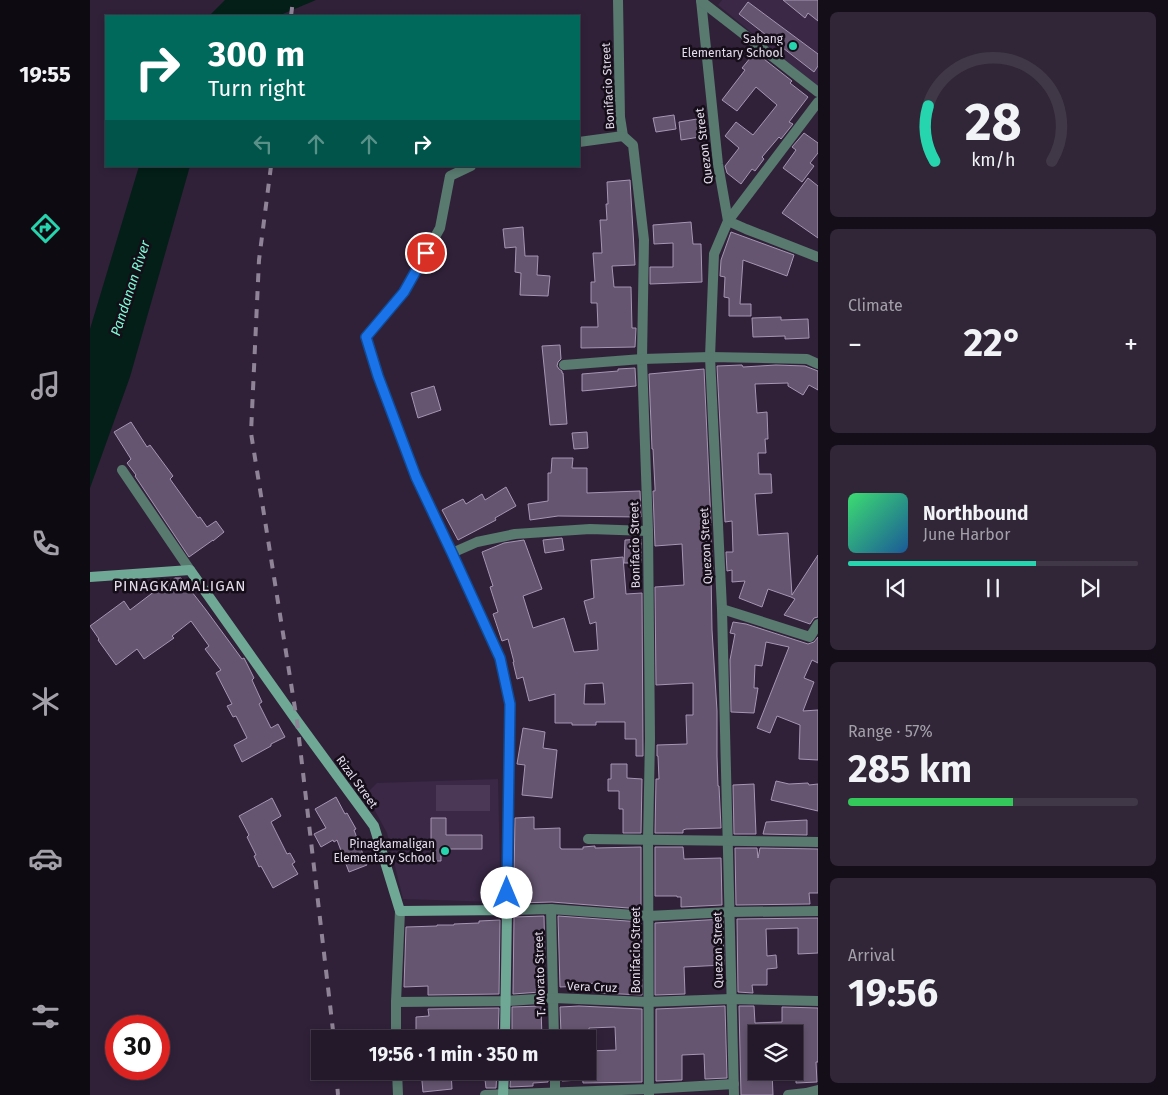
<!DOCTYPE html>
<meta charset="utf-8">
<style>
:root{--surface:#24192b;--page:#302637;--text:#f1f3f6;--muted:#a3a0a9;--line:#413847;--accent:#26d5ae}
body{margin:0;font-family:"Fira Sans",sans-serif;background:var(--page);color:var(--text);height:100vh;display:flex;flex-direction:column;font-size:19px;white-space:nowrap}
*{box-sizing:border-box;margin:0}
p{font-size:16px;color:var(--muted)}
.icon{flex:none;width:28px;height:28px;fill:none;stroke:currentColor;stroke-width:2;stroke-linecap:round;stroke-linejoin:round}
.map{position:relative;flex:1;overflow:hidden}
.details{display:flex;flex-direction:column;gap:12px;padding:12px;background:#140e18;width:350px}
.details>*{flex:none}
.top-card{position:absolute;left:15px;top:15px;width:475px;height:152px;border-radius:0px;box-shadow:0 2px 8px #0003,0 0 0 1px var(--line);background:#00695c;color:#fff;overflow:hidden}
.fabs{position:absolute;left:658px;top:1025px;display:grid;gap:10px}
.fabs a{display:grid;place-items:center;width:55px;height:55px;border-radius:0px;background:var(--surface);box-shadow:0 2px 8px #0003,0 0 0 1px var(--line);font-size:25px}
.speed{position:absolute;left:15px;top:1015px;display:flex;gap:10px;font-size:25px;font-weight:700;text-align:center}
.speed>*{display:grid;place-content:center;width:65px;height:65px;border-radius:50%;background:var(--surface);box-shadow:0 2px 8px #0003,0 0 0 1px var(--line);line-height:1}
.speed .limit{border:8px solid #d22;background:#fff;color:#111}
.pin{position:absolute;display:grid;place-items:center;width:42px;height:42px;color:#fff;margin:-21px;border:2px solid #fff;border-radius:50%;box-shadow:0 1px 5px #0007}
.me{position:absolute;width:55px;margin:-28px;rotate:0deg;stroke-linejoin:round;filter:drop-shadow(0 0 4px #0008)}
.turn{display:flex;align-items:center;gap:18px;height:105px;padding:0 20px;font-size:22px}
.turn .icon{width:65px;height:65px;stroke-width:2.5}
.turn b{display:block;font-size:35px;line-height:42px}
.lanes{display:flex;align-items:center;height:48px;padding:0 20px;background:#0003;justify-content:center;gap:25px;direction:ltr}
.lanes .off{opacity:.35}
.big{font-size:38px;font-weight:700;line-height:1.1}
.details .tile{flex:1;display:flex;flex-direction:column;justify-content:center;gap:8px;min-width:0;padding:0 18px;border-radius:8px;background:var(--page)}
.details .dial{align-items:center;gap:0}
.dial svg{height:130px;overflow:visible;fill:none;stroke:var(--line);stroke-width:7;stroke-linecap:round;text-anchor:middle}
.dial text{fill:var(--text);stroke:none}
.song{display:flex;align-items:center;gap:15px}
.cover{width:60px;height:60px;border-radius:8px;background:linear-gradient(135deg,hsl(140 70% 55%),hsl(210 70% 35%))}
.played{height:5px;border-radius:2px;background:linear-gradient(90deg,var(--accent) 65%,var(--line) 65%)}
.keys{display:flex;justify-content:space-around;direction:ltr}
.heat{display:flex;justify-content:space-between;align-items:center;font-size:28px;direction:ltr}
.charge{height:8px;border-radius:4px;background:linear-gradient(90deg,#34c759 57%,var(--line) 0)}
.trip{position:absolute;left:221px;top:1030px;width:285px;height:50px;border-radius:0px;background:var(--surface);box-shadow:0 2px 8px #0003,0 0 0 1px var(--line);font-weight:700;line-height:50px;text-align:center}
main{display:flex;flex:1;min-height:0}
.dock{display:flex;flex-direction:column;width:90px;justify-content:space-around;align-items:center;background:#0e0a11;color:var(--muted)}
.dock .icon{width:35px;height:35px}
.dock .on{color:var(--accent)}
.dock b{font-size:22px;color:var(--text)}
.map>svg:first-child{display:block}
.built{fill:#3a2846}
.green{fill:#4b3857}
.water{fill:#031f17}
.building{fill:#655570;stroke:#a695b3;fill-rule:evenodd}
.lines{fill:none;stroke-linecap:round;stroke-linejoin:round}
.street{stroke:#587a6f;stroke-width:10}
.secondary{stroke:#70a896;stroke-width:10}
.rail{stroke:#8f8397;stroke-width:4;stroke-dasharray:9 9;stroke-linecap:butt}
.route-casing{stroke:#114b97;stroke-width:12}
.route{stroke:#1a73e8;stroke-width:9}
.poi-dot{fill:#26d5ae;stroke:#150e19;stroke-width:2}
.labels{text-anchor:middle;stroke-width:5;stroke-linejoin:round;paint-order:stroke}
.poi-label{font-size:12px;fill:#e4dbeb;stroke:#150e19;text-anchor:end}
.street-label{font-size:12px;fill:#e4dbeb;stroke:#150e19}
.water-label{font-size:14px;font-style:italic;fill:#7cfad6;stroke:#150e19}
.quarter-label{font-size:15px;letter-spacing:1px;fill:#e4dbeb;stroke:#150e19}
</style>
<main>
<nav class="dock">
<b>19:55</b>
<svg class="icon on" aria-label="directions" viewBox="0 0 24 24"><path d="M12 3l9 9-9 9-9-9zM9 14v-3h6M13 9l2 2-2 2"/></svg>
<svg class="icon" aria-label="music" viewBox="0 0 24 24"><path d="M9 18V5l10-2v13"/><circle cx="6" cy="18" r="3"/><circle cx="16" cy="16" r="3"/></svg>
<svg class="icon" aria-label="phone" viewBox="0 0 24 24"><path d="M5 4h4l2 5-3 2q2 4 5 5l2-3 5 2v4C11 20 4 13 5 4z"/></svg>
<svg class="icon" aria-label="climate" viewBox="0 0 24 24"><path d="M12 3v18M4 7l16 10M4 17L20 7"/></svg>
<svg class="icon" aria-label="car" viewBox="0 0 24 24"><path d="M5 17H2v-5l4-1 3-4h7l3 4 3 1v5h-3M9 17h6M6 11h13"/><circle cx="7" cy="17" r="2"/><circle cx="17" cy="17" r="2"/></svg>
<svg class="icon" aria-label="filters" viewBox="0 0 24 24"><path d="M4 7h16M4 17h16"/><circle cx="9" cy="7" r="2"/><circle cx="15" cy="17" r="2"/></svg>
</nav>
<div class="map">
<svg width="728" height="1095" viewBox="0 0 728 1095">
<rect width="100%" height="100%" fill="#302139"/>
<g class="built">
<polygon points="632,0 728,0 728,87 628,5"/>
<polygon points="408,779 410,869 406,902 313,899 297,833 276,794 287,783"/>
</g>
<rect class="green" x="346" y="785" width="54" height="26"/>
<g class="water">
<polygon points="135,0 226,0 188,16 119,16"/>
<polygon points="49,166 100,166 40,377 0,488 0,329"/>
</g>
<g class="building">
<polygon points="693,0 728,0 728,21 718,13 715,18"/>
<polygon points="658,2 728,54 728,66 724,72 649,14"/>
<polygon points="665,52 702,81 700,83 718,97 699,122 703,124 691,139 689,137 672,157 674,159 665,171 662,169 651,184 637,173 635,166 649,148 635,136 646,122 663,135 687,105 666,87 647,111 632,100 655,70 652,68"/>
<polygon points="584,115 586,129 566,132 563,118"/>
<polygon points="613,118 616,136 591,140 589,122"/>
<polygon points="714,133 728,143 728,153 720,163 724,166 712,182 693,168 706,150 702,147"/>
<polygon points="718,178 728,186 728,238 692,213"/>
<polygon points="540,180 545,265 522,266 524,287 541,287 542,328 546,328 545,347 491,348 491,327 508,327 507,303 501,303 501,282 505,282 503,253 512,253 510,220 517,220 516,204 518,204 517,182"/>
<polygon points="601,222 603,244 611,244 612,282 560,284 560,267 583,267 583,243 564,244 563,225"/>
<polygon points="433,227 435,256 448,256 447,275 460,276 458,296 430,295 431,273 425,272 426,247 415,248 413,229"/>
<polygon points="641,232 704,255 697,276 653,260 650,304 661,304 661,316 639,316 639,298 634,297 635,277 630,276 631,260"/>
<polygon points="691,317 691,320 718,319 719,338 695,339 695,336 663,337 662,318"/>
<polygon points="470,345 471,359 468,362 467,366 469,369 472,371 472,373 473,373 477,424 460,425 452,346"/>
<polygon points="651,365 652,365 653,367 686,365 715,366 728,371 728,390 719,385 713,395 698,386 698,383 665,384 667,413 677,412 678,439 675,439 676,453 668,453 669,474 681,474 682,493 665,494 668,535 698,533 702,595 728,555 728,617 724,618 720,624 694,615 705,599 701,597 678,589 672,607 649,598 655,581 642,582 642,570 637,571 636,552 643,552 642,521 635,522 627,366"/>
<polygon points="545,368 546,386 492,391 492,374 528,371 528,369"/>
<polygon points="614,369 621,523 620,523 623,571 621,571 622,630 627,711 627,756 628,786 629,786 631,828 596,829 593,830 593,833 565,833 566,779 569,779 568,756 567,756 567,745 597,744 596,715 603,715 603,683 566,685 565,587 594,585 592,544 565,546 563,491 565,491 565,488 563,449 562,449 559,374"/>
<polygon points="344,386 351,410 328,418 321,393"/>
<polygon points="41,422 57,447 60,445 83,476 80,479 108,518 110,517 117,527 126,521 134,532 123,541 123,540 99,557 45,476 46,475 37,463 41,459 24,432"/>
<polygon points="497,432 498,448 484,449 482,433"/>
<polygon points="462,458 483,458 482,468 497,468 497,493 550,491 551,517 468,516 440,520 438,504 458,501 458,473 461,473"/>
<polygon points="416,487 426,506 405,518 406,520 368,540 352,510 373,499 376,504 392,494 395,500"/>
<polygon points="472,538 474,550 455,553 453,540"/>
<polygon points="551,539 551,563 534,563 535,540"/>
<path d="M434 540 452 589 433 596 443 628 474 618 484 652 508 650 506 622 500 624 494 601 504 598 501 560 533 557 536 594 552 593 553 756H546V739H535V722H506V725H482V723H465V694L439 701 433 677 427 679 423 662H424L418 639 412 641 403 614 408 612 400 587 403 586 392 552 414 543ZM513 683 515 704H494L495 684Z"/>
<polygon points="85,578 91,578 116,610 152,659 154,658 164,678 162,680 172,702 169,704 181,728 188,724 195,737 181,744 181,746 152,762 144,745 157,738 146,716 143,717 137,706 142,704 126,673 131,670 115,649 119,646 101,621 82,636 84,638 54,659 47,649 26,665 8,640 9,639 0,626 34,601 40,610 65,591 66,592"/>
<polygon points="643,622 656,624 718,644 724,642 728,637 728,663 722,660 714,678 724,682 713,711 728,710 728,760 709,759 710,725 687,716 680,733 667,728 699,647 676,642 672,666 665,665 664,688 668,688 664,713 641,712 640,660 645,634 640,633"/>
<polygon points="433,728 455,732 453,748 467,750 462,798 432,795 435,765 427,764"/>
<polygon points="521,764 537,764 537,778 552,779 551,833 533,833 533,809 529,809 529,791 518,791 518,779 521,779"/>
<polygon points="686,781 699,784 718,783 719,785 728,784 728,811 681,800"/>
<polygon points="664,784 666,834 644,834 643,785"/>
<polygon points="246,797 255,814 257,813 266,829 264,830 277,865 259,872 247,840 244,842 243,840 231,847 224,834 236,828 225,809"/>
<polygon points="182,798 191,816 181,822 197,854 200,853 205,862 202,864 208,874 183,888 171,866 169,867 164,856 166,855 157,837 159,835 149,816"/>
<polygon points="444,817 444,829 470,828 470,848 471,848 471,849 493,849 493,847 505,846 505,848 551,847 551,909 462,902 426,903 424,878 425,818"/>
<polygon points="341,818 356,818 356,835 392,835 392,849 351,849 351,861 341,861"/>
<polygon points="717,820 717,835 673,834 676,822"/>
<polygon points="565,847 593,847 594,859 631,858 632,905 591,907 591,897 587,897 587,896 565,896"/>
<polygon points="645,848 667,848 668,858 670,848 728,849 728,893 719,893 720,904 646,905"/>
<polygon points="454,916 455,962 449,962 450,992 423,994 424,917"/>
<polygon points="468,916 551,922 552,995 510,993 510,983 489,984 489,986 470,987"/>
<polygon points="728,918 728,953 708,954 708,928 676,929 677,956 686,955 687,968 677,969 677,985 662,985 663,993 648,992 647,919"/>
<polygon points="633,919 634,965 594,967 595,994 565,995 565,923"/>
<polygon points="410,920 409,994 338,995 338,986 314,987 316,927 347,926 347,925 364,925 364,924 389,923 389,921"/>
<polygon points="451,1006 452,1039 422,1039 422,1007"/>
<polygon points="489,1006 552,1009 552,1082 493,1083 492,1071 498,1071 498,1051 526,1050 525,1027 499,1028 499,1034 471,1034 470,1007"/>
<polygon points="635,1006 637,1078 615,1079 614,1054 592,1055 592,1080 566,1081 566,1009"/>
<polygon points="649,1006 664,1006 665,1023 692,1022 692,1007 728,1008 728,1062 726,1062 727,1082 706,1083 706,1065 710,1064 710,1044 704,1045 704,1034 666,1034 666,1071 682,1071 683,1095 651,1095"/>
<polygon points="409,1008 408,1039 391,1039 391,1034 366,1034 366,1037 350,1037 350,1039 326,1039 326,1017 339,1016 338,1009"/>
<polygon points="331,1071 361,1071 362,1089 333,1092"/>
<polygon points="394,1071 407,1071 406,1088 396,1088"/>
<polygon points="421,1071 458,1071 458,1082 443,1083 443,1086 420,1087"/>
<polygon points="472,1071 491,1071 491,1080 472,1081"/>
</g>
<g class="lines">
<g class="street">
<polyline points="528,0 530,117 533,136 543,145 554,240 552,359 558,531 560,739 558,840 559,1095"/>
<polyline points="611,0 628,164 638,221 624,254 620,357 632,609 644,1095"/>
<polyline points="611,1 728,92"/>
<polyline points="728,102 638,221 656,229 728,257"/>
<polyline points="489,142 533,136"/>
<polyline points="381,166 360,176 350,228 314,292 276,337 288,376 326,477 362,553 410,658 420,704 417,910 461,909 558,916 639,912 728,911"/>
<polyline points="474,365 552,359 620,357 717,359 728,364"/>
<polyline points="32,470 100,570"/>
<polyline points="362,553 387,542 425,534 500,529 558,531"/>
<polyline points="632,609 720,637 728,624"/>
<polyline points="498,839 728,842"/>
<polyline points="461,909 464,1039"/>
<polyline points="306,1002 416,1001 464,998 558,1002 641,999 728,1001"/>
<polyline points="306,1039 306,1002 310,911"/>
<polyline points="307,1071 308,1095"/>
<polyline points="465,1071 465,1095"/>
<polyline points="395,1095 559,1089 644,1084"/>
<polyline points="698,1095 716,1093 728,1090"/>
</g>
<g class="secondary">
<polyline points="0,577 100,570 207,721 284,826 310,911 417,910 415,1039"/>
<polyline points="413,1095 414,1071"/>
</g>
<g class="rail">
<polyline points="201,16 203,0"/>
<polyline points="181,166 169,260 161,433 207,721 244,1039"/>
<polyline points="246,1071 248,1095"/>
</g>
</g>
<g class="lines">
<defs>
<polyline id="route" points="336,253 314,292 276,337 288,376 326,477 362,553 410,658 420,704 417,893"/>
</defs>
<use href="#route" class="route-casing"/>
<use href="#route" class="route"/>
</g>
<g class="poi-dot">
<circle cx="703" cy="46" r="5"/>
<circle cx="355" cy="851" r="5"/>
</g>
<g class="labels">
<g class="poi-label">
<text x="693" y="43">Sabang<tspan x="693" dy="14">Elementary School</tspan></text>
<text x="345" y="848">Pinagkamaligan<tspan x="345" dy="14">Elementary School</tspan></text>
</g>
<g class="street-label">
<text transform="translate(518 86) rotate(-93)" y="4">Bonifacio Street</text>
<text transform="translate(614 146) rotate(-97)" y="4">Quezon Street</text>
<text transform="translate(545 545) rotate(-91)" y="4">Bonifacio Street</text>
<text transform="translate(616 546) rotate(-93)" y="4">Quezon Street</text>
<text transform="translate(267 782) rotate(54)" y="4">Rizal Street</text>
<text transform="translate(546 950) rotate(-90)" y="4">Bonifacio Street</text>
<text transform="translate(628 950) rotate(-91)" y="4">Quezon Street</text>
<text transform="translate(450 974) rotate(-92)" y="4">T. Morato Street</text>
<text transform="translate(502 987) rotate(2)" y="4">Vera Cruz</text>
</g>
<g class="water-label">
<text transform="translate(40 288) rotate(-72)" y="5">Pandanan River</text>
</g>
<g class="quarter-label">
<text x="90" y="591">PINAGKAMALIGAN</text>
</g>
</g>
</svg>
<div class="fabs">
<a><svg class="icon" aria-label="layers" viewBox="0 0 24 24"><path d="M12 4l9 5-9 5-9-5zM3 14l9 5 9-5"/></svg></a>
</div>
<div class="speed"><div class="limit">30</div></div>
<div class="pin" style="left:336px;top:253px;background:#d93025"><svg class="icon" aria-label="arrive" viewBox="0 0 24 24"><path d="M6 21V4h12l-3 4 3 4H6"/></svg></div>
<svg class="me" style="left:417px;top:893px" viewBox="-20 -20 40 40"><circle r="19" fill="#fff"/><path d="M0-13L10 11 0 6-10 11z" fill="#1a73e8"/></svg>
<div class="trip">19:56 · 1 min · 350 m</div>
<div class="top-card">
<div class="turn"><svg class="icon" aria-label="right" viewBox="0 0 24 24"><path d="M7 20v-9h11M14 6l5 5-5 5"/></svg><div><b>300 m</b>Turn right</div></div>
<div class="lanes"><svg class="icon off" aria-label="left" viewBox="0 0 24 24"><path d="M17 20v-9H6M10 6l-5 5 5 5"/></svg><svg class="icon off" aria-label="ahead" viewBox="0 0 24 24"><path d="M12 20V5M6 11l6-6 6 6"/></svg><svg class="icon off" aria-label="ahead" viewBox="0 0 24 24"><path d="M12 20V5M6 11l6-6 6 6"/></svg><svg class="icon" aria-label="right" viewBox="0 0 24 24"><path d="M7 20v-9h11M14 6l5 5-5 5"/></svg></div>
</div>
</div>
<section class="details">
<div class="tile dial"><svg viewBox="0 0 100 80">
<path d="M14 69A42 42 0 1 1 86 69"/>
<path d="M14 69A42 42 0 0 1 10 35" stroke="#26d5ae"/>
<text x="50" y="56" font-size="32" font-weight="700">28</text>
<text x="50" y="72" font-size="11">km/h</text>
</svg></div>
<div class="tile"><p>Climate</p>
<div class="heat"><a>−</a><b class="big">22°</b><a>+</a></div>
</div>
<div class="tile">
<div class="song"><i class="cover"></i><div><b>Northbound</b><p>June Harbor</p></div></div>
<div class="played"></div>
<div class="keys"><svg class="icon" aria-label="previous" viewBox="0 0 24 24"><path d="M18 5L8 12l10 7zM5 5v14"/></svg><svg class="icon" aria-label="pause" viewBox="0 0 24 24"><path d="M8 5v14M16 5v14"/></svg><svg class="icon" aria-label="next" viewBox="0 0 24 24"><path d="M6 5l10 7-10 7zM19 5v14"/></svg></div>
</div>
<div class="tile"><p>Range · 57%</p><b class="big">285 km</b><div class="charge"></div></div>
<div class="tile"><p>Arrival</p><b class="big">19:56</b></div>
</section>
</main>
